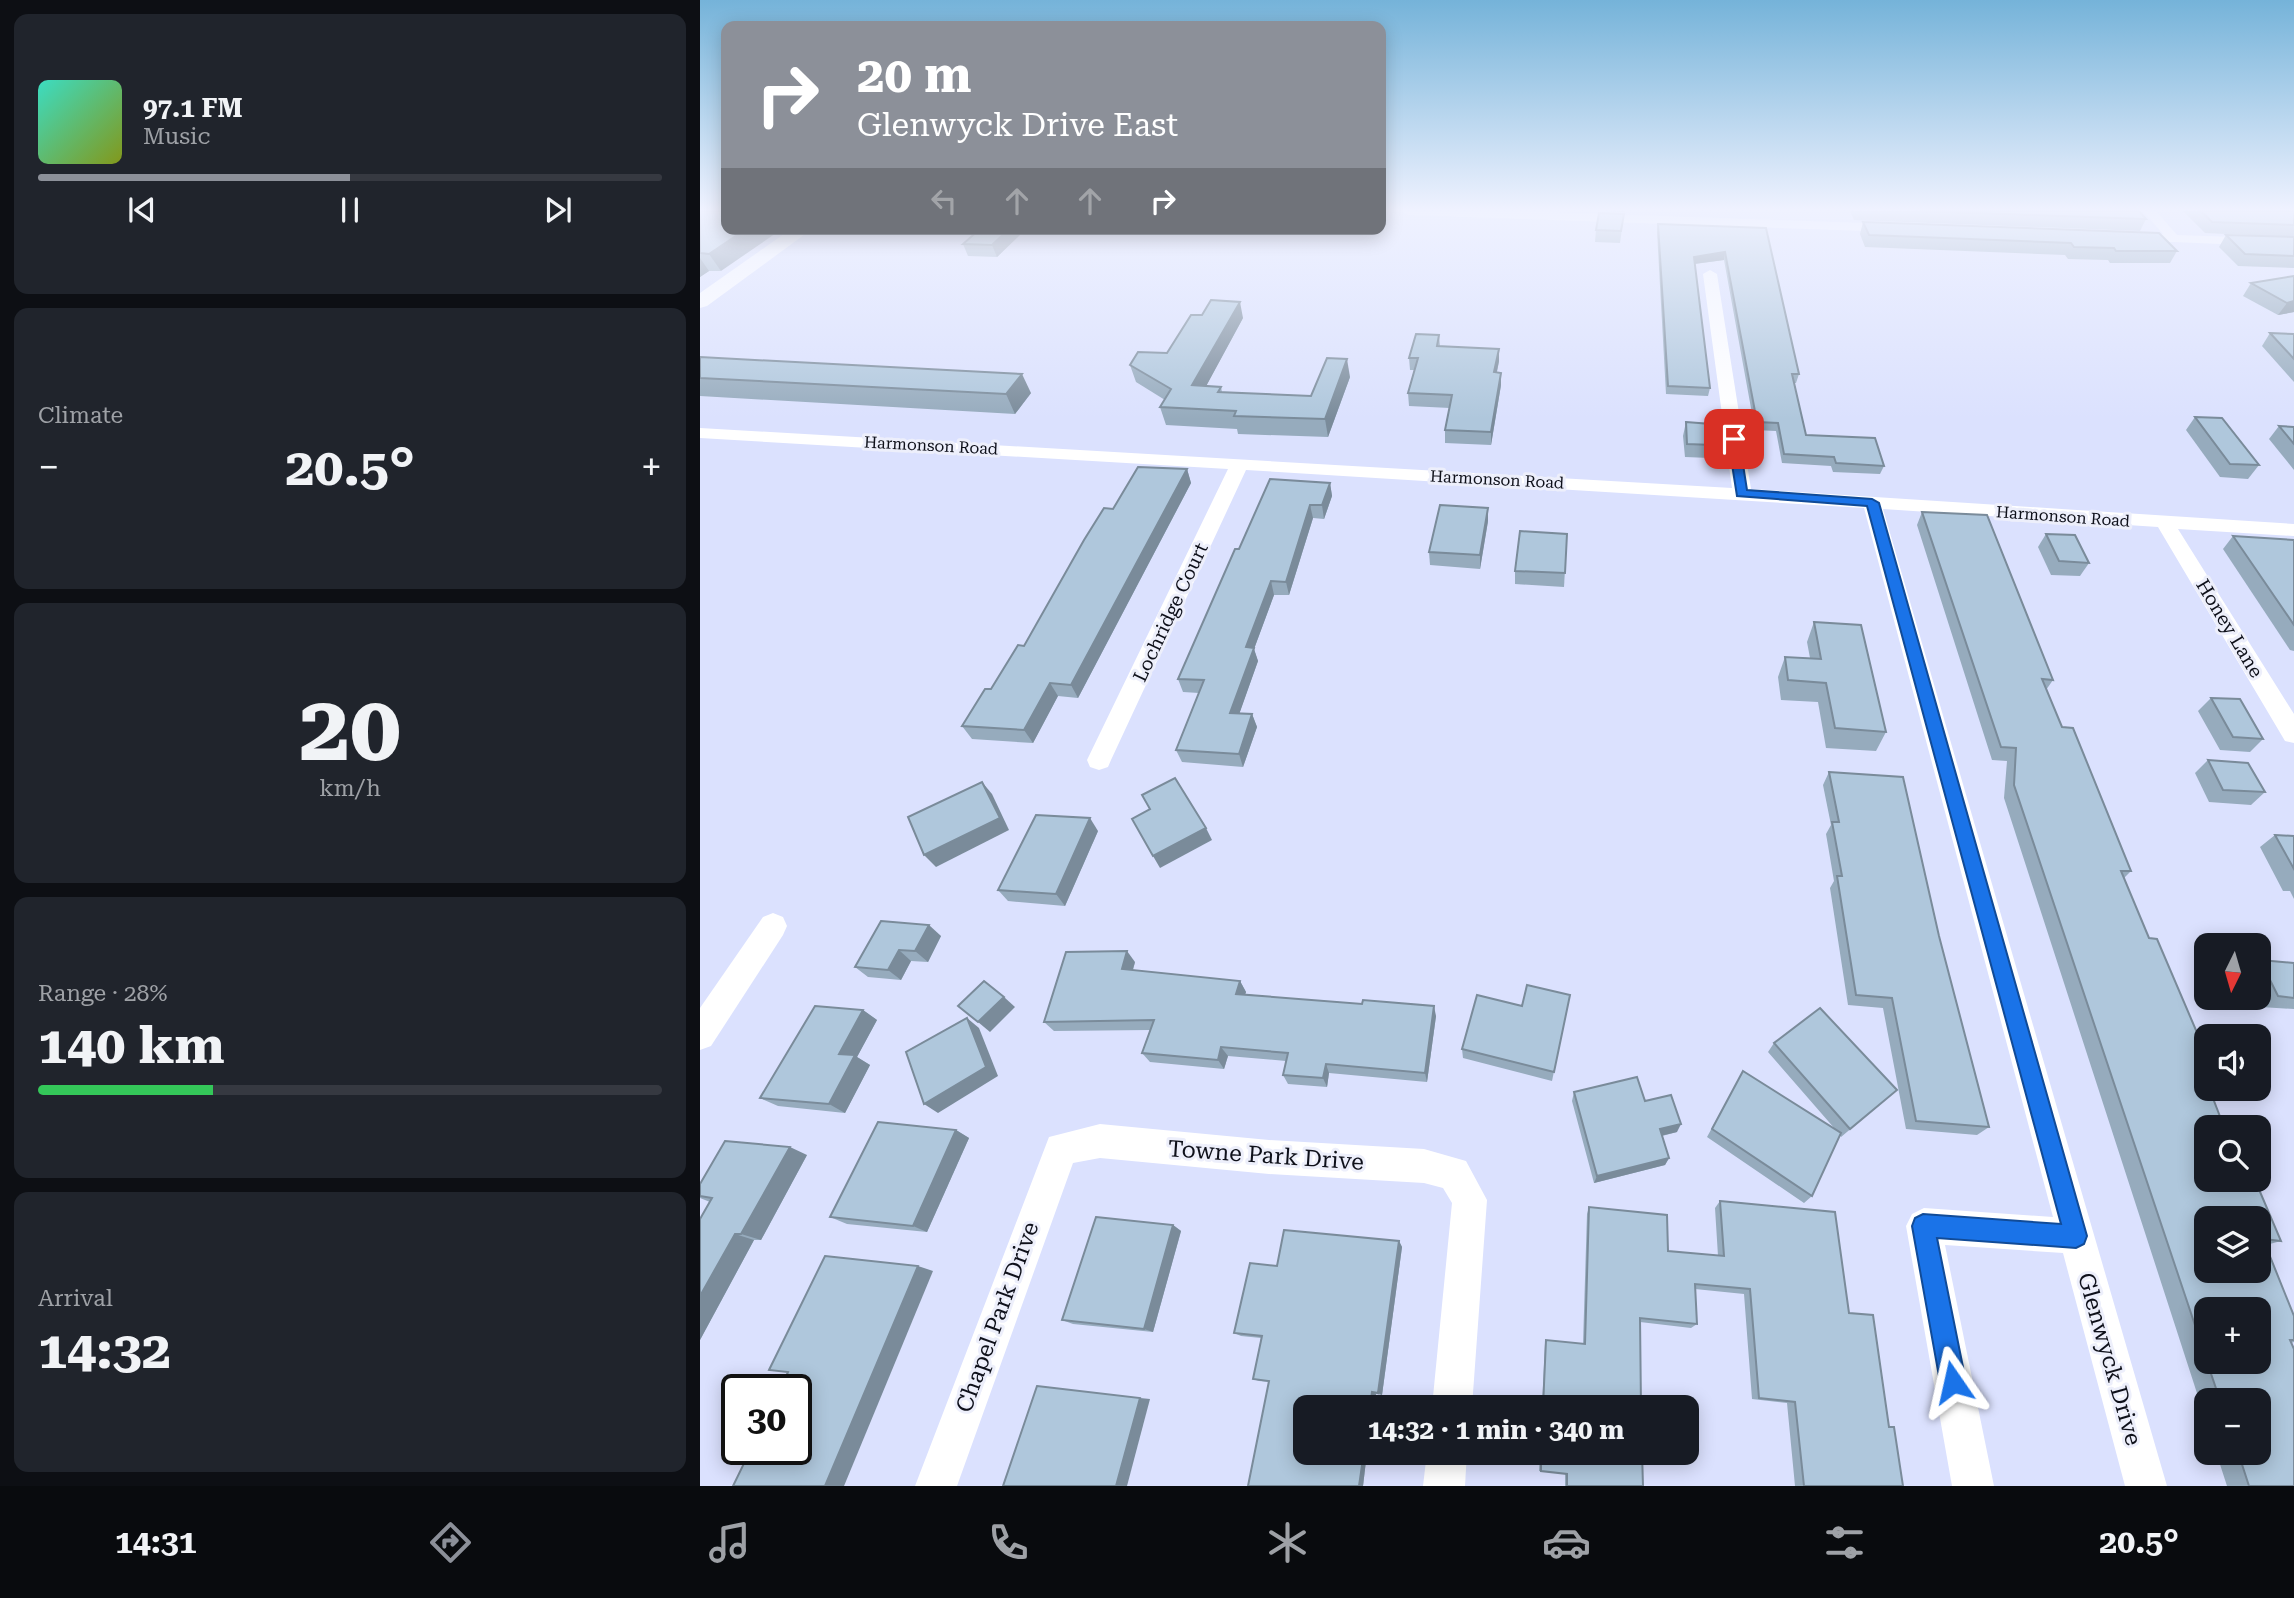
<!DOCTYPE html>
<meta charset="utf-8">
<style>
:root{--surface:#171b24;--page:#20242c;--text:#f1f3f6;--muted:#9ea1a6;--line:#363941;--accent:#8c9099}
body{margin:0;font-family:"Roboto Serif",serif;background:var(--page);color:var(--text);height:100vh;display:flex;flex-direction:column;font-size:26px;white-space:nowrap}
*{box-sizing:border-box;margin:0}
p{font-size:23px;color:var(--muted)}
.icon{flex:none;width:38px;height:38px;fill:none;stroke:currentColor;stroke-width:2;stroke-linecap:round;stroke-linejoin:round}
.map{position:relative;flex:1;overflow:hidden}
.sheet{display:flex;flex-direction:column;gap:14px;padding:14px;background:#0d0f14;width:700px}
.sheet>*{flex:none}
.hud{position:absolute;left:21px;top:21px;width:665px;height:214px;border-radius:14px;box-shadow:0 4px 18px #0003;background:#8c9099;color:#fff;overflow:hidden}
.needle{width:46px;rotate:185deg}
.fabs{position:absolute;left:1494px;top:933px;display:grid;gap:14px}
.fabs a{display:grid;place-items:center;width:77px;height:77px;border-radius:14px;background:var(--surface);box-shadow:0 4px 18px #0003;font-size:35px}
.speed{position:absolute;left:21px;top:1374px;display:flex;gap:14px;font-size:35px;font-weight:700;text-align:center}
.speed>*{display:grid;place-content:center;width:91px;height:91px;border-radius:50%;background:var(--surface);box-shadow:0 4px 18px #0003;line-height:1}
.speed .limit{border:4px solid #111;border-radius:10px;background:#fff;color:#111}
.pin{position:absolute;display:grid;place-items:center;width:60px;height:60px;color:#fff;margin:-30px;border-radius:14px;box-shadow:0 4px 10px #0006}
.me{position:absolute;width:77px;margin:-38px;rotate:349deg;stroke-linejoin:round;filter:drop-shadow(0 0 5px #0008)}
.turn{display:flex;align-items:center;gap:24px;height:147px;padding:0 21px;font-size:32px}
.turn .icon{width:91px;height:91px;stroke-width:2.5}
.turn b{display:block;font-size:49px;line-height:60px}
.lanes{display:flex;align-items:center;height:66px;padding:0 21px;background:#0003;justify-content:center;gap:35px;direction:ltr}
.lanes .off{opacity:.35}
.big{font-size:52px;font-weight:700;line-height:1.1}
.sheet .widget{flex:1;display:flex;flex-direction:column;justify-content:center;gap:10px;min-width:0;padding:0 24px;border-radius:14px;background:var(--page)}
.sheet .dial{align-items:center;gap:0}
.dial b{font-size:91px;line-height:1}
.song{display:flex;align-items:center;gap:21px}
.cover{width:84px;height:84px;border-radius:10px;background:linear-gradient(135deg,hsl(170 70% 55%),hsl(70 70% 35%))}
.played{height:7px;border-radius:4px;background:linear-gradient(90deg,var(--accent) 50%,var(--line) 50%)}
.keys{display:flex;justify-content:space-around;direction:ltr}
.heat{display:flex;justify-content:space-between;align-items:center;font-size:38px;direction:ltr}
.charge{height:10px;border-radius:5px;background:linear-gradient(90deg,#34c759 28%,var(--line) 0)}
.trip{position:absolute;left:593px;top:1395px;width:406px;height:70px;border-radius:14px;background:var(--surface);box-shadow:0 4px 18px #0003;font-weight:700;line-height:70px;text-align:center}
.dock{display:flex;height:112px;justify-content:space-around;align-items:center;background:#090b0e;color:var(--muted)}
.dock .icon{width:49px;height:49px}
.dock .current{color:var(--accent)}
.dock b{font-size:32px;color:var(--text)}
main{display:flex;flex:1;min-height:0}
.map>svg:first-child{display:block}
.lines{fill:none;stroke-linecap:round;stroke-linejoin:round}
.minor{fill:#fff;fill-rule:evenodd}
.secondary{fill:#fff;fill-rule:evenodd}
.wall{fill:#96abbd}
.shaded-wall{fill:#7a8b9a}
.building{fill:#afc7dc;stroke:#7a8b9a;stroke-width:2;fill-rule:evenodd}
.route{fill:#1a73e8;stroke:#114b97;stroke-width:2}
.labels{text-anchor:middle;stroke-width:6;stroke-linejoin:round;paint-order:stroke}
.far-street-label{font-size:16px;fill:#0e101a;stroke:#edeffb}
.street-label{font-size:19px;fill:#0e101a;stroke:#edeffb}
.near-street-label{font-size:23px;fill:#0e101a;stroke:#edeffb}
</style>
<main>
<section class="sheet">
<div class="widget">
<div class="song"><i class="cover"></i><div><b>97.1 FM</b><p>Music</p></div></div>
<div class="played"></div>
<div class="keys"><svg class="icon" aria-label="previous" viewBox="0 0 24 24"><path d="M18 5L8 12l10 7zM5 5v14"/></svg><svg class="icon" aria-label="pause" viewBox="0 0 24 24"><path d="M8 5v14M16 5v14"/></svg><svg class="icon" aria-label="next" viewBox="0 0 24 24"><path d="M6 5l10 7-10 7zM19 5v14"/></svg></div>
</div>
<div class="widget"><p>Climate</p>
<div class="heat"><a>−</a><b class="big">20.5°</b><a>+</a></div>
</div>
<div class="widget dial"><b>20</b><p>km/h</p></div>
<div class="widget"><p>Range · 28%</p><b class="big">140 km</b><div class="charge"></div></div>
<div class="widget"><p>Arrival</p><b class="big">14:32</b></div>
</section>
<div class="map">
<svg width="1594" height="1486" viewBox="0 0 1594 1486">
<rect width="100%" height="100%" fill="#dbe1fe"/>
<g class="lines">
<g class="minor">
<polygon points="702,211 818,211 1195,224 1202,228 1195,232 708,215"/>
<polygon points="1443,211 1456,211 1477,235 1594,239 1594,247 1425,240 1425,234 1430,233 1463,234"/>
<polygon points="1010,270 1017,274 1051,489 1594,524 1594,536 1478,529 1594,714 1594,743 1585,741 1458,527 1183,509 1467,1486 1425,1486 1363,1253 1245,1245 1294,1486 1252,1486 1206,1226 1212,1214 1224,1208 1353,1217 1164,508 546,470 411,760 408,767 399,770 390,767 387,760 528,469 0,438 0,428 1032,488 1003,274"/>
<polygon points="73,913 83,917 87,926 83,935 11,1046 0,1050 0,1008 63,917"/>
<polygon points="400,1124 569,1140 724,1149 766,1161 787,1200 772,1407 732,1407 752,1203 743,1188 724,1183 569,1174 400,1158 373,1163 257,1486 215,1486 349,1137"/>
<polygon points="727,1452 767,1452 765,1486 723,1486"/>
</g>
<polygon class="secondary" points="91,229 112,229 7,306 0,308 0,293"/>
</g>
<g class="wall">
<polygon points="0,211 21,271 9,271 0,277"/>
<polygon points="901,211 925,211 925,212"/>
<polygon points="1150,211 1439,211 1446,219 1440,231 1154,220"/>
<polygon points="1483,211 1594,211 1594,237 1505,233"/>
<polygon points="924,214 920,243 895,242 896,230"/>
<polygon points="1163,222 1477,251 1470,263 1410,263 1408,260 1368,259 1365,255 1165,247 1160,234"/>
<polygon points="958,224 1066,228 1099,374 1096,383 1094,383 1106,435 1184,466 1180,474 1133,472 1131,466 1082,463 1076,431 1055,430 1024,260 995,264 1010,388 1008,396 966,394 957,232"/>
<polygon points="280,229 326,229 297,257 268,256 263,244"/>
<polygon points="1526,235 1594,237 1594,268 1538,266 1519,247"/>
<polygon points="1594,276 1594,312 1578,315 1543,296 1551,283"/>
<polygon points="543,318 506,386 521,387 522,392 611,396 650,377 628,437 538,434 537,429 466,425 460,407 465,400 436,382 430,365 467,353"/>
<polygon points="1570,333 1594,334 1594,382 1562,346"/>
<polygon points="739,335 740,346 799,361 797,372 801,373 801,385 791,445 745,443 745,430 750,408 709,406 708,393 714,370 710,370 709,358"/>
<polygon points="0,357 331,393 315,414 0,396"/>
<polygon points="1495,417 1559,465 1548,479 1520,477 1486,430"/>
<polygon points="986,422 1013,445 1010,458 985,457 983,436"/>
<polygon points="1579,426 1594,427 1594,470 1569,439"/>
<polygon points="487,469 491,483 378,698 358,696 333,743 272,739 262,726 324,646 413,509"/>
<polygon points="630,483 632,496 624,519 613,518 589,595 574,595 554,649 558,661 539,714 552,714 557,727 543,767 482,762 476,750 499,693 483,692 478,679 539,549"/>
<polygon points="1222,512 1353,680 1346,690 1362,727 1431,871 1424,878 1449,938 1507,1056 1507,1073 1503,1075 1507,1127 1581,1241 1566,1245 1594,1316 1594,1342 1591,1343 1594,1486 1527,1486 1516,1452 1559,1452 1559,1400 1507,1400 1507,1424 1304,798 1307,761 1292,760 1217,525"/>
<polygon points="788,521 780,569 730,565 729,552"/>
<polygon points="867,534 864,587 815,584 815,571"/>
<polygon points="1346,534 1389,563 1380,576 1351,575 1338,547"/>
<polygon points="1533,536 1594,540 1594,651 1590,650 1523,549"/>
<polygon points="1114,622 1186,732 1176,751 1126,748 1118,702 1081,700 1078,677 1085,657 1110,658 1107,642"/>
<polygon points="1511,698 1563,739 1550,752 1520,750 1498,711"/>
<polygon points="1508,760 1565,792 1551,805 1509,802 1495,773"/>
<polygon points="1129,772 1239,936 1289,1127 1277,1135 1206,1129 1183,1008 1148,1005 1130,888 1134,881 1126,834 1131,825 1123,785"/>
<polygon points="398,831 365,906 308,901 298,890"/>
<polygon points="1575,835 1594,836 1594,899 1590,891 1583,891 1560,847"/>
<polygon points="181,921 241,936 228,962 211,961 201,980 168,977 155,967"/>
<polygon points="1560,960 1594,963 1594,1009 1561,1007 1556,998 1559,998 1559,961"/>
<polygon points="435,962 433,970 540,981 546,992 545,994 736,1016 727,1082 629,1073 627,1087 588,1084 583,1075 586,1061 528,1056 524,1069 450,1062 442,1053 450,1030 354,1031 344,1022"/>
<polygon points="870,995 852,1081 763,1058 762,1049 822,1006"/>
<polygon points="163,1010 177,1020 157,1057 170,1065 145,1113 78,1106 60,1098"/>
<polygon points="1074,1043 1197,1090 1141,1137 1140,1135 1112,1196 1104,1203 1007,1137 1043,1071 1135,1129 1068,1052"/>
<polygon points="874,1092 945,1101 977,1132 962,1136 969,1158 965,1165 894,1183 872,1101"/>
<polygon points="256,1130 269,1138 227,1232 147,1224 130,1217"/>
<polygon points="107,1155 61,1240 54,1240 0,1340 10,1202 0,1198 0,1184"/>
<polygon points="1020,1201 1149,1313 1189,1427 1203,1486 1095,1486 1087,1403 1052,1399 1044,1294 995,1289 997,1324 991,1328 940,1322 941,1407 842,1407 845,1343 846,1340 883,1344 887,1214 889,1207 968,1251 1018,1256 1015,1208"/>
<polygon points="473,1225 481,1231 453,1332 373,1324 362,1320"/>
<polygon points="699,1241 702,1247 682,1395 676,1394 606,1452 667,1452 663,1486 548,1486 569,1382 559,1381 553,1379 561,1338 541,1336 534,1333 577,1266"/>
<polygon points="840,1452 942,1452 943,1486 865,1486 865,1474 839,1471"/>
</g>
<g class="shaded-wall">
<polygon points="46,229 82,229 21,271 9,254"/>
<polygon points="309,229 326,229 297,257 292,245"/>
<polygon points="1025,252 1024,260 993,264 994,257"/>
<polygon points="0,258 9,271 0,277"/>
<polygon points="1594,301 1594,312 1578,315 1587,303"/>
<polygon points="540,302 543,318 497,403 492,385"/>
<polygon points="799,349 799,361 794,385 794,372"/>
<polygon points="647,359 650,377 628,437 625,419"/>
<polygon points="801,373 801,385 791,445 791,432"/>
<polygon points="322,374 331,393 315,414 306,394"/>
<polygon points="487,469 491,483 378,698 371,685"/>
<polygon points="630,483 632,496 624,519 622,505"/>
<polygon points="610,505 613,518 589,595 586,582"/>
<polygon points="788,508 788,521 780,569 780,555"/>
<polygon points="571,581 574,595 554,649 558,661 535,726 530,713 546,647"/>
<polygon points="350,683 358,696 333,743 324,730"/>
<polygon points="552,714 557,727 543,767 539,754"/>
<polygon points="282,782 292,794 309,830 236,867 224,855"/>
<polygon points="390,818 398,831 365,906 356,894"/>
<polygon points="506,828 512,840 460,868 453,856"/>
<polygon points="229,925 241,936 228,962 215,951"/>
<polygon points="199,950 211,961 201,980 188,970"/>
<polygon points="427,951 435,962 430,979 422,969"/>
<polygon points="540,981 546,992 542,1004 536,994"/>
<polygon points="304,997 315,1007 290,1032 278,1022"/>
<polygon points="734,1006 736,1016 727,1082 725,1073"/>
<polygon points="163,1010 177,1020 157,1057 170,1065 145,1113 129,1104 139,1054"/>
<polygon points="267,1018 279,1028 298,1076 238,1113 224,1104"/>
<polygon points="521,1047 528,1056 524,1069 518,1060"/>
<polygon points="626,1064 629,1073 627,1087 623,1078"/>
<polygon points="981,1124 977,1132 956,1137 960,1129"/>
<polygon points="256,1130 269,1138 227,1232 213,1226"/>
<polygon points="90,1147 107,1155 61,1240 41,1234"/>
<polygon points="969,1158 965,1165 894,1183 897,1176"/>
<polygon points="473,1225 481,1231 453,1332 444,1329"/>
<polygon points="35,1234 54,1240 0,1340 0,1296"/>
<polygon points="699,1241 702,1247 682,1395 678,1393"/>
<polygon points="218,1266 233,1271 144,1486 125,1486"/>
<polygon points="672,1392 676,1394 674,1407 670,1407"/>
<polygon points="440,1398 450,1399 427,1486 416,1486"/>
<polygon points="664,1452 667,1452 663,1486 659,1486"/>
</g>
<g class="building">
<polygon points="0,211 26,211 26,229 46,229 9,254 0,253"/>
<polygon points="1219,211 1439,211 1446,219"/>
<polygon points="1501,211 1594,211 1594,225 1512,222"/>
<polygon points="899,213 924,214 921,231 896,230"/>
<polygon points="1163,222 1459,233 1477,251 1416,251 1414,248 1374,247 1371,243 1169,235"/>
<polygon points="958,224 1066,228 1094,352 1099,374 1092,374 1106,435 1175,438 1184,466 1136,463 1134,457 1084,454 1078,423 1057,422 1025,252 994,257 1010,388 968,386"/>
<polygon points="280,229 309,229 292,245 263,244"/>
<polygon points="1526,235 1594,237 1594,256 1545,254"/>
<polygon points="1594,276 1594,301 1587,303 1551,283"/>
<polygon points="511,300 540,302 492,385 521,387 518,392 611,396 627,358 647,359 625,419 534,416 536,411 460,407 471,389 430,365 438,352 467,353 491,315 502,315"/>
<polygon points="1570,333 1594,334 1594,359"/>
<polygon points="716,334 739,335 737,346 799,349 794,372 801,373 791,432 745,430 752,395 708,393 718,358 709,358"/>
<polygon points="0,357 322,374 306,394 0,378"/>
<polygon points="1495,417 1522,418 1559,465 1530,464"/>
<polygon points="986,422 1011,424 1013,445 987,444"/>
<polygon points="1579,426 1594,427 1594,444"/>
<polygon points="438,467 487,469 371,685 350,683 324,730 262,726 285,689 291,689 318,645 324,646 384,540 404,508 413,509"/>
<polygon points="570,479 630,483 622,505 610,505 586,582 571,581 546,647 554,648 530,713 552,714 539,754 476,750 504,680 478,679 535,549 539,549"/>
<polygon points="740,505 788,508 780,555 729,552"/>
<path d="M1222 512 1287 515 1353 680 1342 679 1362 727 1373 728 1431 871H1421L1449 938 1457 939 1507 1056V1069L1500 1068 1507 1084V1088H1509L1524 1127H1507V1180H1555L1581 1241 1563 1239 1594 1316V1340H1590L1594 1349V1486H1549L1538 1452H1559V1400H1520L1507 1362H1559V1309H1507V1361L1314 785 1316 748 1301 747ZM1507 1218H1559V1270H1507Z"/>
<polygon points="820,531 867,534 865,573 815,571"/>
<polygon points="1346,534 1375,535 1389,563 1359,561"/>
<polygon points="1533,536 1594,540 1594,625"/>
<polygon points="1114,622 1161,625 1186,732 1135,728 1126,683 1088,680 1085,657 1121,659"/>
<polygon points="1511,698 1540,699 1563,739 1533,737"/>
<polygon points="1508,760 1548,763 1565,792 1523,790"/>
<polygon points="1129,772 1203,777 1239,936 1289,1127 1216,1121 1192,998 1156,995 1137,876 1142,876 1132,822 1139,822"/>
<polygon points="475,778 506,828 453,856 432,819 450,809 442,795"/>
<polygon points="282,782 300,818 224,855 208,817"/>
<polygon points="336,815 390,818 356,894 298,890"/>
<polygon points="1575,835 1594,836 1594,869"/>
<polygon points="181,921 229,925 215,951 199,950 188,970 155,967"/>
<polygon points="427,951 422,969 540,981 536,994 662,1004 663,1000 734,1006 725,1073 626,1064 623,1078 583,1075 588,1053 521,1047 518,1060 442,1053 454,1020 344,1022 366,952"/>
<polygon points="1560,960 1594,963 1594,998 1578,996"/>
<polygon points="284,981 304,997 278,1022 258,1006"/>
<polygon points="827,985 870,995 854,1072 762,1049 777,995 822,1006"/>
<polygon points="115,1006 163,1010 139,1054 155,1055 129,1104 60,1098"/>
<polygon points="1120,1008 1197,1090 1150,1129 1074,1043"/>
<polygon points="267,1018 286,1067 224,1104 206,1052"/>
<polygon points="1043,1071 1141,1133 1112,1196 1012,1129"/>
<polygon points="937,1077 945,1101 971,1095 981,1124 960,1129 969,1158 897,1176 874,1092"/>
<polygon points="178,1122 256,1130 213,1226 130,1217"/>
<polygon points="25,1141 90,1147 41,1234 35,1234 0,1296 0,1219 12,1198 0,1196 0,1184"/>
<polygon points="1020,1201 1135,1212 1149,1313 1173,1315 1189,1427 1194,1427 1203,1486 1104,1486 1095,1402 1059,1398 1050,1289 995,1284 997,1324 940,1318 941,1407 843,1407 846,1340 885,1344 889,1207 967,1215 968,1251 1024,1256"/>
<polygon points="396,1217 473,1225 444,1329 362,1320"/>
<polygon points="584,1230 699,1241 678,1393 672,1392 670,1407 606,1407 606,1452 664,1452 659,1486 548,1486 569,1381 553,1379 562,1336 534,1333 550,1263 577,1266"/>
<polygon points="125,1256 218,1266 125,1486 33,1486 51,1449 96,1449 96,1390 80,1390 88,1372 69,1370"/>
<polygon points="337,1386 440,1398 416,1486 303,1486"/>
<polygon points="841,1452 942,1452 943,1486 867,1486 867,1474 841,1471"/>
</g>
<linearGradient id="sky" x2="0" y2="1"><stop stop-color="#75b3d9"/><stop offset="0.5" stop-color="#eff2ff"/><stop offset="1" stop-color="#eff2ff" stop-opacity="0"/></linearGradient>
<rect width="1594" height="419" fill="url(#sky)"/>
<polygon class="route" points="1034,435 1039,439 1047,490 1172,499 1179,503 1387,1236 1384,1244 1376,1248 1237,1238 1266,1382 1262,1391 1253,1394 1244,1391 1240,1382 1212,1226 1215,1218 1223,1214 1361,1224 1167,506 1037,496 1028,439"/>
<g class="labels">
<g class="far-street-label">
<text transform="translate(231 445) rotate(3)" y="6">Harmonson Road</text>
<text transform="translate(797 479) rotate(3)" y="6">Harmonson Road</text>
<text transform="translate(1363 516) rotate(4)" y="6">Harmonson Road</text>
</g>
<g class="street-label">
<text transform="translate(470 612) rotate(-65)" y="7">Lochridge Court</text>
<text transform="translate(1530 628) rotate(59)" y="7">Honey Lane</text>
</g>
<g class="near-street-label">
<text transform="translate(566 1155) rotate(4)" y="8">Towne Park Drive</text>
<text transform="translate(297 1317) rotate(-70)" y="8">Chapel Park Drive</text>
<text transform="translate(1410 1359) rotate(74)" y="8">Glenwyck Drive</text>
</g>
</g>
</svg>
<div class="fabs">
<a><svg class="needle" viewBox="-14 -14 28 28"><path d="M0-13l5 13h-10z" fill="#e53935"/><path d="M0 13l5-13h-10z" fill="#9ea1a6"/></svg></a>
<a><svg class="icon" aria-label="sound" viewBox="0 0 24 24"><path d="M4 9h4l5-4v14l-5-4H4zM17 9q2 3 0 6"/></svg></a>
<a><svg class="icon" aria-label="search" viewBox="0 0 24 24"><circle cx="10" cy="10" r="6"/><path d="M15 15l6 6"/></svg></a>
<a><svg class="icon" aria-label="layers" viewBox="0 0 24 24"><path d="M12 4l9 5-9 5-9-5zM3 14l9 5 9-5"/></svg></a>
<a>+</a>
<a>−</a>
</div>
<div class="speed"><div class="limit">30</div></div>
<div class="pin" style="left:1034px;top:439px;background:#d93025"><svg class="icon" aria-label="arrive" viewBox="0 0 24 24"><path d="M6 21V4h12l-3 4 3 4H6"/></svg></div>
<svg class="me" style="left:1253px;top:1382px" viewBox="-20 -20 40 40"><path d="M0-17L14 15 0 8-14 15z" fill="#1a73e8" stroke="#fff" stroke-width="4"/></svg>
<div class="trip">14:32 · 1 min · 340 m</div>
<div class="hud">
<div class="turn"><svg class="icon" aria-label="right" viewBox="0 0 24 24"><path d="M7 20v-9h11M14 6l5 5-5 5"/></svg><div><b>20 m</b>Glenwyck Drive East</div></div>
<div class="lanes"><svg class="icon off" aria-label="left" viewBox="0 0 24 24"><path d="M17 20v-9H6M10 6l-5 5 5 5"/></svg><svg class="icon off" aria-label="ahead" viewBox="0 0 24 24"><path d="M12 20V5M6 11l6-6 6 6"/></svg><svg class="icon off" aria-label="ahead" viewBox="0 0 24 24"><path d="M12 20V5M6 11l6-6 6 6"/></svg><svg class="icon" aria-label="right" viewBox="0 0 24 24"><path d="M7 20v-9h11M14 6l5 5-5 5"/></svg></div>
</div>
</div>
</main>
<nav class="dock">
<b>14:31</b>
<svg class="icon current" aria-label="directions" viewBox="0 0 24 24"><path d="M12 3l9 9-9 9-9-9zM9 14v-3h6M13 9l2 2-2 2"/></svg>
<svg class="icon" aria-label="music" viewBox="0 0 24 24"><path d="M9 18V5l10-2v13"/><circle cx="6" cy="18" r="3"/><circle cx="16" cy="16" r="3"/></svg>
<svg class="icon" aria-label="phone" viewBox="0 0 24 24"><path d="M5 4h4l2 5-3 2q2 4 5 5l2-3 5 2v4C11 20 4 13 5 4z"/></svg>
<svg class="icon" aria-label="climate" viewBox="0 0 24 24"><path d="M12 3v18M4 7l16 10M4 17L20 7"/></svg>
<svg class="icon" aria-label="car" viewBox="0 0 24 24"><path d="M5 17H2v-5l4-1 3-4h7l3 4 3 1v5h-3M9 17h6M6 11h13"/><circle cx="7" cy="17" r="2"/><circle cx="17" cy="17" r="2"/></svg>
<svg class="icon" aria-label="filters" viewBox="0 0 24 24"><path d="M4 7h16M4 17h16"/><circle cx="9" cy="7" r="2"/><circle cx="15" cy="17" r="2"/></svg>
<b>20.5°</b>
</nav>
